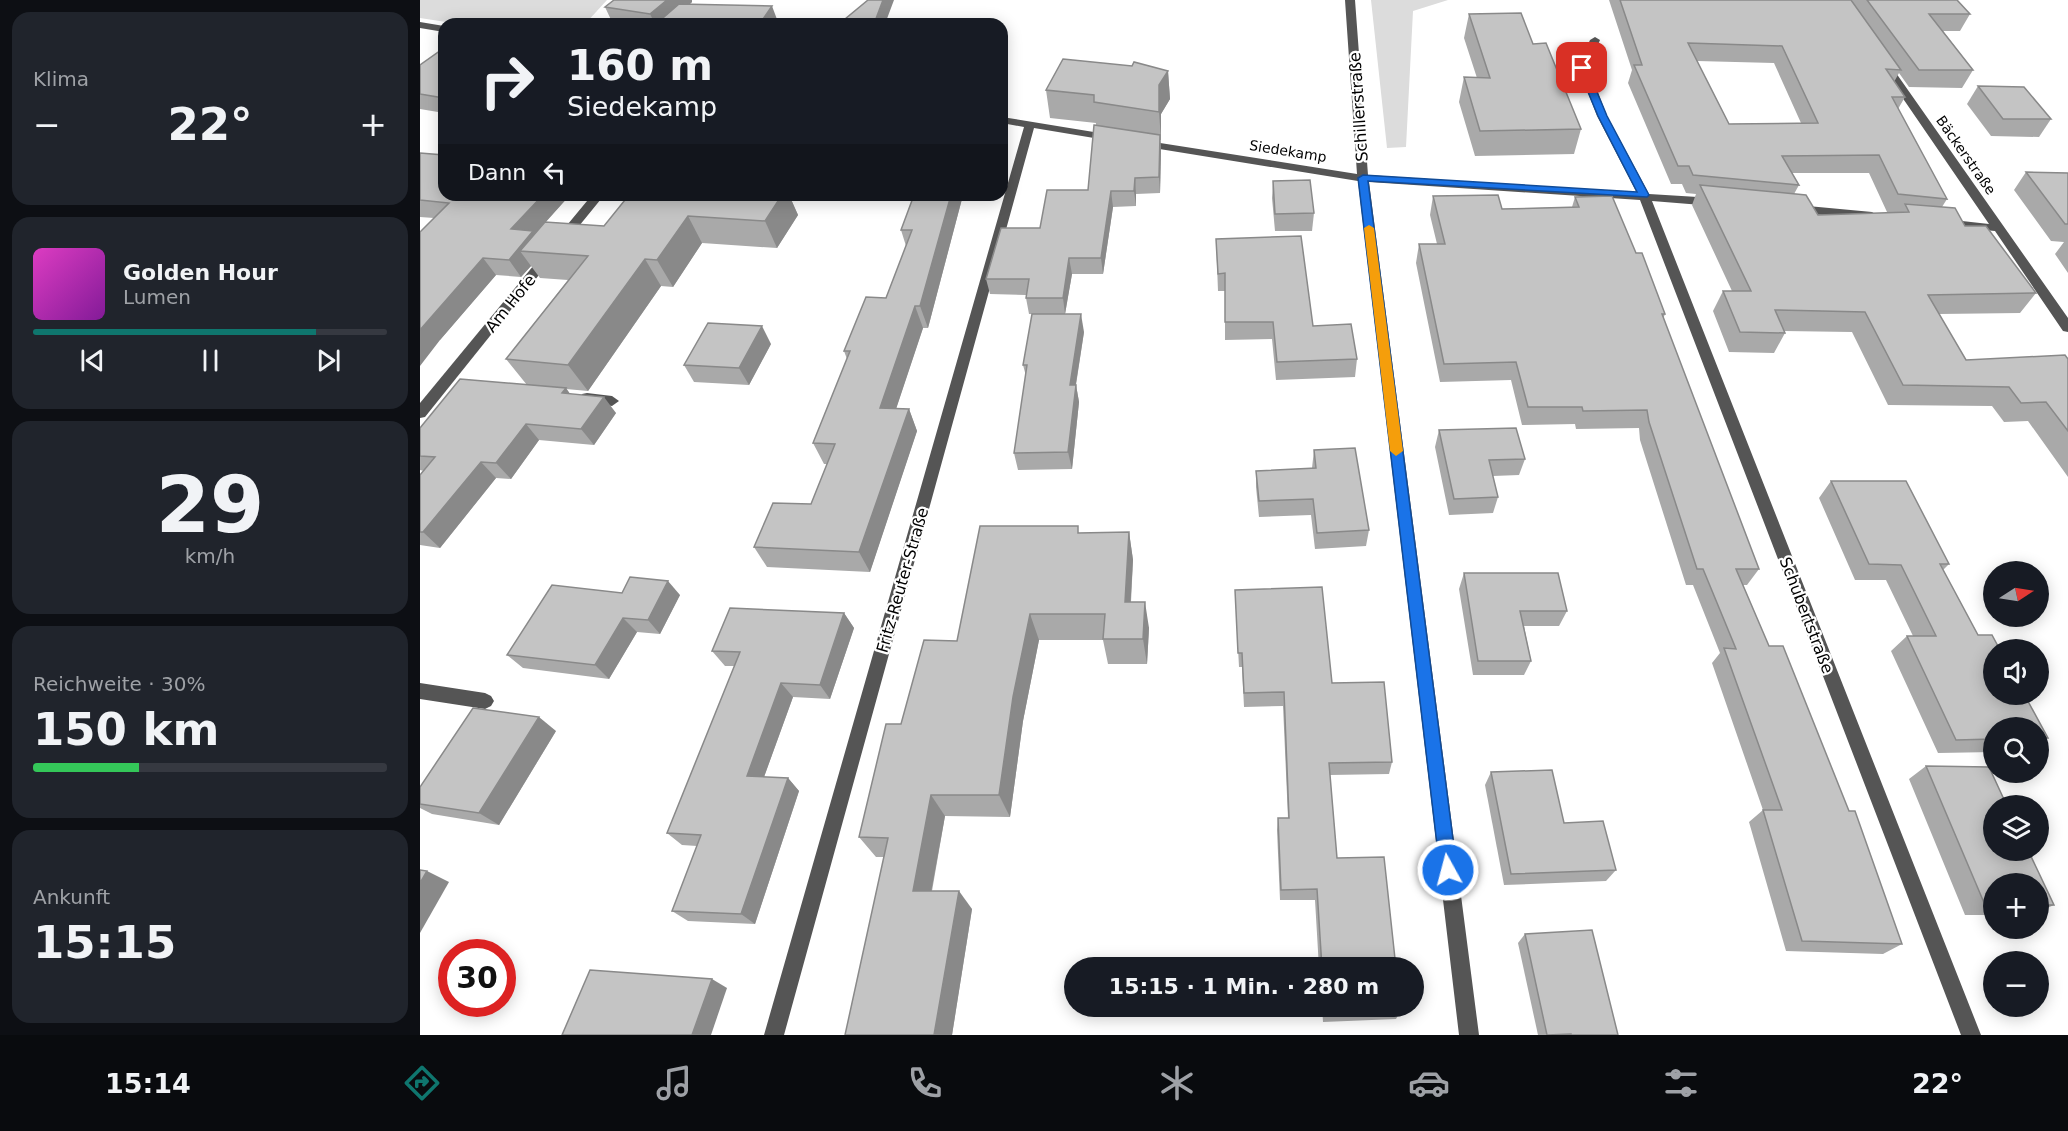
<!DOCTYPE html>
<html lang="de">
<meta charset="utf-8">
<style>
:root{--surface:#171b24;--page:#20242c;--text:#f1f3f6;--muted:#9ea1a6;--line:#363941;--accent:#0f766e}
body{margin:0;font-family:"DejaVu Sans",sans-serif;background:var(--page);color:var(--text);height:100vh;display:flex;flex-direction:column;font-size:22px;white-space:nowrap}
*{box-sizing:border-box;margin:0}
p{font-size:20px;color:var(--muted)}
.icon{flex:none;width:33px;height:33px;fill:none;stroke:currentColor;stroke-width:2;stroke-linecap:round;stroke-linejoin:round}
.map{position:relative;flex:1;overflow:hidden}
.drawer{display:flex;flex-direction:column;gap:12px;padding:12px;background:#0d0f14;width:420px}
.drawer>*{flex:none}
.guide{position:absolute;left:18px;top:18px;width:570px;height:183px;border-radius:18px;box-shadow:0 3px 15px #0003;background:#171b24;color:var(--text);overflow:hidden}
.needle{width:39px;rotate:78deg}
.buttons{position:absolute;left:1563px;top:561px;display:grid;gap:12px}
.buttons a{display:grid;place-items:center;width:66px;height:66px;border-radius:50%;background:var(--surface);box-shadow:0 3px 15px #0003;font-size:30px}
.speed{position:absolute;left:18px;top:939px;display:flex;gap:12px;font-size:30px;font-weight:700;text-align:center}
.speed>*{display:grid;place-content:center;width:78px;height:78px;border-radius:50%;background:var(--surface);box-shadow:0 3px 15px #0003;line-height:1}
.speed .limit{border:9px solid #d22;background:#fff;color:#111}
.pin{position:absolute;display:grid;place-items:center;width:51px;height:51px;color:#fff;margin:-26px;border-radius:12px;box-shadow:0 3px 9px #0006}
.me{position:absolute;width:66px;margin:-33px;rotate:353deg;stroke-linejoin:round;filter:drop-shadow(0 0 4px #0008)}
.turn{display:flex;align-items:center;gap:21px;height:126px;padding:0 30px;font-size:27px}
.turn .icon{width:78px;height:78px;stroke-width:2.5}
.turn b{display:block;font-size:42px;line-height:51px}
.then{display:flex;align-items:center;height:57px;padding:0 30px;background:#0003;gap:12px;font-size:22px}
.big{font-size:45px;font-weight:700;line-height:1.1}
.drawer .tile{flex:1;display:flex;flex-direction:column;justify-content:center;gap:9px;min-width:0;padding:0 21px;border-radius:18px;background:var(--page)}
.drawer .dial{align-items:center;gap:0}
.dial b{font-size:78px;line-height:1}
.song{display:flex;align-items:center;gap:18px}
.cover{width:72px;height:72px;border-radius:9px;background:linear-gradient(135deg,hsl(310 70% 55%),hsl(290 70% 35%))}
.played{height:6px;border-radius:3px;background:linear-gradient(90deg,var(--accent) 80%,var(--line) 80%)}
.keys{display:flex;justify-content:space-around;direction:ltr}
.heat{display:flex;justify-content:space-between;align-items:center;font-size:33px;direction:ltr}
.charge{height:9px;border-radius:4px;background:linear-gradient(90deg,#34c759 30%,var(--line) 0)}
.trip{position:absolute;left:644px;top:957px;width:360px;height:60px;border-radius:30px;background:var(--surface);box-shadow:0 3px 15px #0003;font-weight:700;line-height:60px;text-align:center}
.dock{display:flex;height:96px;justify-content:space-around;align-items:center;background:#090b0e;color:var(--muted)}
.dock .icon{width:42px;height:42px}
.dock .active{color:var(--accent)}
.dock b{font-size:27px;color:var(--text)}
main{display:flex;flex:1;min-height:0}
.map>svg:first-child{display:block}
.green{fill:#dcdcdc}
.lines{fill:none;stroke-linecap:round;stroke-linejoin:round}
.minor{fill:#555;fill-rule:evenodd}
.wall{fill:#a9a9a9;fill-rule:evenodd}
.shaded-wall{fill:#898989}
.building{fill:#c4c4c4;stroke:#898989;stroke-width:1.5;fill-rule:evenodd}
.route{fill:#1a73e8;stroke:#114b97;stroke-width:1.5}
.slow{fill:#f59e0b}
.labels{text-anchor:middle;stroke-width:4.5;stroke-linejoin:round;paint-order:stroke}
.far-street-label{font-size:14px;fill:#000;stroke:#fff}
.street-label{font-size:16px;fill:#000;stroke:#fff}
</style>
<main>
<section class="drawer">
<div class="tile"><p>Klima</p>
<div class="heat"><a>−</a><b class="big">22°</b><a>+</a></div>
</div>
<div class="tile">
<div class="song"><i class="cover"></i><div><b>Golden Hour</b><p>Lumen</p></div></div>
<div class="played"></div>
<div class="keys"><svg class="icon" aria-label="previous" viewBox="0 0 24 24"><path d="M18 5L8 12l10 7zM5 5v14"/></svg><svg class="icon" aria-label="pause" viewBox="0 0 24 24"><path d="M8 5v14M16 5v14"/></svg><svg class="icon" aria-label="next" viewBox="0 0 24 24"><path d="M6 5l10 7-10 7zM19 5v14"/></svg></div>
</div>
<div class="tile dial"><b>29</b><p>km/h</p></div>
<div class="tile"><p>Reichweite · 30%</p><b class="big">150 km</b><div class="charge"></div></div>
<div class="tile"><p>Ankunft</p><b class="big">15:15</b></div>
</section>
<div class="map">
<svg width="1648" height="1035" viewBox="0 0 1648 1035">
<rect width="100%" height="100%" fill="#fff"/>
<g class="green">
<polygon points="0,0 187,0 165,24 39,24 0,18"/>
<polygon points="951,0 1028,0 993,11 986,147 967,148"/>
</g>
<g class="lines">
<g class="minor">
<polygon points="925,0 935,0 948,175 1217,193 1177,116 1158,67 1170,40 1175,37 1180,40 1168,67 1187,116 1229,194 1294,198 1300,202 1294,206 1232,201 1561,1035 1541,1035 1220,200 949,182 1059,1035 1039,1035 938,181 721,146 716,143 721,140 937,174"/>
<polygon points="0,22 24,26 24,32 0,28"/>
<polygon points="1461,63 1469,63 1648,318 1648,332 1643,331 1575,231 1520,226 1520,220 1524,219 1569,224 1460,65"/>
<polygon points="582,117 692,135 697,138 692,141 614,128 364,1035 344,1035 604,127 582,123"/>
<polygon points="172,195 232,197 234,199 228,202 181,199 146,242 138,242 138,236"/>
<polygon points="1377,205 1452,212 1458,216 1452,220 1373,212 1371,209"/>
<polygon points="127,253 131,254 131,260 5,417 0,418 0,403 123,254"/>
<polygon points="167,393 192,396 199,401 192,406 162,402 160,398 162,394"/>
<polygon points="0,683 65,693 71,696 74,701 71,706 65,709 0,699"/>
</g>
</g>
<g class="wall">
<polygon points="194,0 272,0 272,2 270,4 366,24 193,24 185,7"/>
<path d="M1189 0H1537L1550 14 1540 31H1523L1553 70 1542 88 1489 87 1479 73 1474 82 1485 97 1478 109 1527 199 1522 207 1545 226 1616 293 1600 313 1519 314 1546 360 1648 359V477L1608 421 1584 422 1572 406 1468 405 1432 332 1364 331 1365 333 1354 353 1309 352 1293 311 1303 291H1312L1272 205 1276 194 1266 193 1262 184H1251L1208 83 1212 70ZM1277 61 1354 63 1381 123 1309 124ZM1372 173H1449L1467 212 1474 213 1398 215 1374 194 1379 185Z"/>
<polygon points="1049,14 1113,44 1161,129 1154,154 1055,156 1039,102 1044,77 1057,78 1044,38"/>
<polygon points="24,48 24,113 0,109 0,65"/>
<polygon points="748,71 750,99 741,114 741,140 740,140 741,151 740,193 716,194 716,206 693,207 683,274 652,274 645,314 609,314 606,298 606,295 570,294 566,279 620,228 668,190 676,123 630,118 626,90"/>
<polygon points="1558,86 1631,119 1619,137 1571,136 1547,104"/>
<polygon points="0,153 24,195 150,195 125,222 184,226 209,195 424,195 421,201 370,197 378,215 357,248 282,243 253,287 241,286 168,391 146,389 149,393 196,413 174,445 119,440 91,479 76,478 20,548 0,545 0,475 4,471 0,470 0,428 107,385 86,359 148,280 120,278 111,266 101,277 76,275 20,340 14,218 0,217"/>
<polygon points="1606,172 1648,173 1648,273 1635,254 1644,242 1631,241 1594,190"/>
<polygon points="853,181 894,213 892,231 855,231 852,198"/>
<polygon points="494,195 543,195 508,328 503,328 476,409 489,409 497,431 450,572 347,567 334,547 391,504 407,464 404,464 393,443 427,359 424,351 466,298 486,246 481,230"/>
<polygon points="1013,196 1082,209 1152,207 1155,197 1216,253 1245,314 1243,319 1339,569 1327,585 1323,585 1349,646 1482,944 1463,954 1366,951 1329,822 1343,810 1292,663 1300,653 1273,585 1266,585 1220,440 1219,428 1156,429 1155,424 1102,425 1091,380 1020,382 996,263 999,244 1017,244 1010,215"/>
<polygon points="796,239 893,326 937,359 935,377 856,380 852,339 805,340 805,291 798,291"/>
<polygon points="664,332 656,385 659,402 652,469 598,470 594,453 606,376 603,365"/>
<polygon points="351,344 329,385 274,382 264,365"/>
<polygon points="1019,430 1105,459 1099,475 1073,476 1078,497 1073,513 1029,515 1015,447"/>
<polygon points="894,450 949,530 946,546 895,549 891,515 839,517 836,487 836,471 892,468"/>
<polygon points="1411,481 1529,564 1523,570 1558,635 1628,738 1618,744 1618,728 1574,728 1574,752 1518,753 1471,651 1487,636 1493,636 1466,580 1435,580 1399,498"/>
<polygon points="709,532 713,560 711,602 729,628 727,664 688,664 683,640 619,640 603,721 590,817 525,816 512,891 552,909 532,1035 464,857 456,857 439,837 481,724 537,641 660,533"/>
<polygon points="1044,573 1147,611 1139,626 1104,626 1111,661 1104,675 1053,675 1039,589"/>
<polygon points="815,590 912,683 972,762 969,774 910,775 917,858 976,968 899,968 895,900 860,900 857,830 858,818 868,818 863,706 824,707 822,667 819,667"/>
<polygon points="202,593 260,595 240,634 217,632 189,679 103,668 87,655"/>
<polygon points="424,613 434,628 410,699 373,697 344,777 368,778 379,791 335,924 268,921 252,911 277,846 262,845 247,833 315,666 305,666 292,651"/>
<polygon points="136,731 79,825 12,814 0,808 0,787"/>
<polygon points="1506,766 1569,767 1587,806 1574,806 1574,850 1608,850 1634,905 1618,912 1618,884 1574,884 1574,915 1545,915 1489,779"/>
<polygon points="1071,772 1144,823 1196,870 1186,881 1084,885 1065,785"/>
<polygon points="1105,934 1198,1035 1118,1035 1098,943"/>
<polygon points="902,1006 980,1006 980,1012 976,1019 903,1022"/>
</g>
<g class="shaded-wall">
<polygon points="247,0 272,0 272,2 247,24 235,24 230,14"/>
<polygon points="463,0 474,0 465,24 454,24"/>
<polygon points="352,6 358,22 343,19"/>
<polygon points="748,71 750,99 741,114 741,140 739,112 739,85"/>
<polygon points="740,135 741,151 740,193 739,177"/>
<polygon points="715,178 716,194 716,206 714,191"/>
<polygon points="691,191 693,207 683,274 681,258"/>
<polygon points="123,195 150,195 100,251 111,266 101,277 89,260 91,229"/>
<polygon points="362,195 369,195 378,215 357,248 345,221"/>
<polygon points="419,195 424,195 421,201"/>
<polygon points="531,195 543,195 508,328 500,306"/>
<polygon points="268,216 282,243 253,287 237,260"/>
<polygon points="63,258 76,275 20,340 0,366 0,330"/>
<polygon points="649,258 652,274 645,314 643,298"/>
<polygon points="225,259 241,286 168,391 148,365"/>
<polygon points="495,306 503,328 469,430 460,408"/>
<polygon points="661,314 664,332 653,402 650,385"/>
<polygon points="342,326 351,344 329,385 319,368"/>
<polygon points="656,385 659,402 652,469 648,452"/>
<polygon points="146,388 158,405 142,393"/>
<polygon points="184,397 196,413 174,445 161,429"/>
<polygon points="489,409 497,431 450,572 439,552"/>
<polygon points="106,424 119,440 91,479 76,463"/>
<polygon points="61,462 76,478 20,548 3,532"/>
<polygon points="709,532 713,560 709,628 705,602"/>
<polygon points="248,581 260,595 240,634 228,620"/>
<polygon points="725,602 729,628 727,664 723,639"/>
<polygon points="424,613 434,628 410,699 400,685"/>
<polygon points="610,614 619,640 603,721 590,817 579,795 593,697"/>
<polygon points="203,618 217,632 189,679 175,665"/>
<polygon points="361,683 373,697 340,788 327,776"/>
<polygon points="119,717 136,731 79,825 59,813"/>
<polygon points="368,778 379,791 335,924 321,914"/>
<polygon points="511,795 525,816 508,909 493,891"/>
<polygon points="7,871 29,882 0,933 0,883"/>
<polygon points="539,891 552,909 532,1035 514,1035"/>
<polygon points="292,979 307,988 291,1035 272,1035"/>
</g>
<g class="building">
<polygon points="194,0 247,0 230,14 185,7"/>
<polygon points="448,0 463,0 454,24 419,24"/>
<path d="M1200 0H1431L1481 70 1466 69 1485 97H1472L1527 199 1478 194 1459 155 1362 156 1379 185 1273 175 1269 166H1258L1214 65H1222ZM1268 43 1362 46 1398 123 1309 124Z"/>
<polygon points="1447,0 1537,0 1550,14 1509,14 1553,70 1499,70"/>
<polygon points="259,4 352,6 343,19 366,24 236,24"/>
<polygon points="1101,13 1113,44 1126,43 1161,129 1060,131 1044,77 1070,78 1049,14"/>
<polygon points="24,48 24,98 0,94 0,65"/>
<polygon points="643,59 712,66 714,62 748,71 739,85 739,112 674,102 674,95 626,90"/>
<polygon points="1558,86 1604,87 1631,119 1583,119"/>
<polygon points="674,125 740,135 739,177 715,178 714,191 691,191 681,258 649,258 643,298 606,298 609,279 566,279 581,228 620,228 627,190 668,190"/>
<polygon points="0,153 24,155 24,195 123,195 91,229 113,231 89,260 63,258 0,330 0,232 29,203 0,200"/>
<polygon points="1606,172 1648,173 1648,224 1645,224"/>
<polygon points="890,180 894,213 855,214 853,181"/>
<polygon points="1280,185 1386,195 1398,215 1489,212 1485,204 1535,208 1545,226 1566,226 1616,293 1508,295 1546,360 1645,355 1648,359 1648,431 1626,402 1601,403 1589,387 1483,385 1445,312 1355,310 1365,333 1320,332 1303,291 1331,291"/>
<polygon points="209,195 362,195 345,221 268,216 237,260 225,259 148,365 86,359 168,256 100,251 125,222 184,226"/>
<polygon points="494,195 531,195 500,306 495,306 460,408 489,409 439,552 334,547 353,503 391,504 415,444 393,443 430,351 424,351 446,297 466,298 492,230 481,230"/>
<polygon points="1078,195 1082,209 1159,207 1155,197 1192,196 1216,253 1222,253 1245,314 1242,314 1339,569 1316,569 1349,646 1363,646 1429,811 1435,811 1482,944 1382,941 1343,810 1362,810 1304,648 1316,649 1283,569 1277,569 1229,422 1227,410 1163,411 1162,407 1108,407 1096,362 1024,364 999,244 1025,244 1013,196"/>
<polygon points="881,236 893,326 931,324 937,359 857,362 853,322 805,322 805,273 798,274 796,239"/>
<polygon points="612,314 661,314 650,385 656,385 648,452 594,453 607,365 603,365"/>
<polygon points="288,323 342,326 319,368 264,365"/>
<polygon points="40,379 146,388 142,393 184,397 161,429 106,424 76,463 61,462 3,532 0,532 0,475 15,457 0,456 0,428"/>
<polygon points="1096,428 1105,459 1069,460 1078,497 1034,499 1019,430"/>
<polygon points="935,448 949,530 897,533 893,499 839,501 836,471 896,468 894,450"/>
<polygon points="1411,481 1486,481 1529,564 1520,564 1558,635 1572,635 1580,650 1574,650 1574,694 1604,694 1628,738 1618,738 1618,728 1574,728 1574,739 1536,740 1487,636 1516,636 1481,565 1449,564"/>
<polygon points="560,526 658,526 658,533 709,532 705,602 725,602 723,639 683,639 685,614 610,614 593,697 579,795 511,795 493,891 539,891 514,1035 425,1035 468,838 439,837 466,724 481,724 504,640 537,641"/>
<polygon points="1044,573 1138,573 1147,611 1100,611 1111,661 1058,661"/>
<polygon points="210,577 248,581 228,620 203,618 175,665 87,655 132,585 202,593"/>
<polygon points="902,587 912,683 964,682 972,762 909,763 917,858 964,857 976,968 902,968 897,889 861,890 858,818 869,818 864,692 824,693 822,653 818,653 815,590"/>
<polygon points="310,608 424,613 400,685 361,683 327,776 368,778 321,914 252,911 281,835 247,833 320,652 292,651"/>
<polygon points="53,708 119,717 59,813 0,804 0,787"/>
<polygon points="1506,766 1569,767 1587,806 1574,806 1574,850 1608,850 1634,905 1618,905 1618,884 1574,884 1574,905 1565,905"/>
<polygon points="1132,770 1144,823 1183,821 1196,870 1091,874 1071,772"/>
<polygon points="0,870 7,871 0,883"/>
<polygon points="1172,930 1198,1035 1151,1035 1151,1034 1127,1035 1105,934"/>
<polygon points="170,970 292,979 272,1035 142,1035"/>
<polygon points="905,1006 980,1006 980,1012 905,1014"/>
</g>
<polygon class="route" points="1162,65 1167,68 1187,116 1229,195 1227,197 948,181 1037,870 1034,876 1028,878 1022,876 1020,870 938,178 943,175 1217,192 1178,116 1158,68"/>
<polygon class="slow" points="949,225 954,228 983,451 976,456 970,451 944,228"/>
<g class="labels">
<g class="far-street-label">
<text transform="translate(868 151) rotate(9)" y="5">Siedekamp</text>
<text transform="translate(1546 155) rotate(55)" y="5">Bäckerstraße</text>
</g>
<g class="street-label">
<text transform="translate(938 107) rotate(-94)" y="6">Schillerstraße</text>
<text transform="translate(90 303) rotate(-51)" y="6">Am Hofe</text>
<text transform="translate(482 580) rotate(-74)" y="6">Fritz-Reuter-Straße</text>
<text transform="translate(1387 615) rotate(69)" y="6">Schubertstraße</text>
</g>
</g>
</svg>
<div class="buttons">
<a><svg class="needle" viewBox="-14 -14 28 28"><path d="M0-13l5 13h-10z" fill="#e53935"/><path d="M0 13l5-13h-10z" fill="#9ea1a6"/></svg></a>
<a><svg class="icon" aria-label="sound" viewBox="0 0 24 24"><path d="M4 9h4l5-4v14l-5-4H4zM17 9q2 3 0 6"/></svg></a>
<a><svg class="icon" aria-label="search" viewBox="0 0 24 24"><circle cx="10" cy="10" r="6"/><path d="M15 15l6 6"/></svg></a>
<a><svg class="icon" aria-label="layers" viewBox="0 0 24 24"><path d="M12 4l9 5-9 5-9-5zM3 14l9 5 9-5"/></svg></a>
<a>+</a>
<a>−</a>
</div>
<div class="speed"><div class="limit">30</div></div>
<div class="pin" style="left:1162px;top:68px;background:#d93025"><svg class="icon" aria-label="arrive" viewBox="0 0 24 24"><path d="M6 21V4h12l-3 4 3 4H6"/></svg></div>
<svg class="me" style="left:1028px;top:870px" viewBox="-20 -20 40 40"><circle r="17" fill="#1a73e8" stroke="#fff" stroke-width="3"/><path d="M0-11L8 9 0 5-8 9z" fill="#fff"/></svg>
<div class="trip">15:15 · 1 Min. · 280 m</div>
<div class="guide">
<div class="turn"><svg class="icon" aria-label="right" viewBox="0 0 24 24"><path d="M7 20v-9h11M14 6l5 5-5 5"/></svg><div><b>160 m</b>Siedekamp</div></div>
<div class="then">Dann<svg class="icon" aria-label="left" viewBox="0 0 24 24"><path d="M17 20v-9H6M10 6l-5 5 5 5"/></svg></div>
</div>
</div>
</main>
<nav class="dock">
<b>15:14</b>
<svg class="icon active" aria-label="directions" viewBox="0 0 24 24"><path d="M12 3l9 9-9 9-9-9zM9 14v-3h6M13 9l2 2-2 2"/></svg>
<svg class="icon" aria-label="music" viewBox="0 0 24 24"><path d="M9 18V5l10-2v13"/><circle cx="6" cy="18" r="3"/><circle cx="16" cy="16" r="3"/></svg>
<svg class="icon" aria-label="phone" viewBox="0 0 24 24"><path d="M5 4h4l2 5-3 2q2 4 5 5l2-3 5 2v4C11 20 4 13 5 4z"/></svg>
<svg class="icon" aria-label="climate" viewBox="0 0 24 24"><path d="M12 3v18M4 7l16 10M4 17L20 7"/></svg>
<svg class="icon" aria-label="car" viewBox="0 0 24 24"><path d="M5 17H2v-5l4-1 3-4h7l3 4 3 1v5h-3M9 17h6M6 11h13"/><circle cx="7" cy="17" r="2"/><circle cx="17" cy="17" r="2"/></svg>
<svg class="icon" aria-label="filters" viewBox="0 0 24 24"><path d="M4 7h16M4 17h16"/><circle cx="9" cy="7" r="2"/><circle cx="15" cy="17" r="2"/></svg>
<b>22°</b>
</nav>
